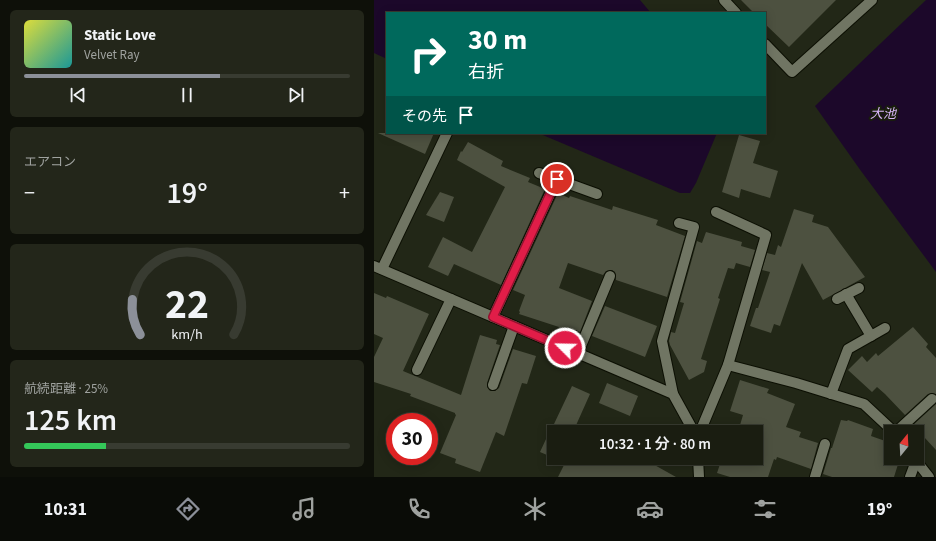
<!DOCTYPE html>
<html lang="ja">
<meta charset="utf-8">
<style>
:root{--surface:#1a1d11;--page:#23261a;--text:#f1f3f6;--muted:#9fa29f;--line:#383b31;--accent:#8c9099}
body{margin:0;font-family:"Source Sans 3","Noto Sans JP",sans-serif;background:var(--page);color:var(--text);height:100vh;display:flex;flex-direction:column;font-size:15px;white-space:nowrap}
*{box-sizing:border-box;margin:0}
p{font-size:13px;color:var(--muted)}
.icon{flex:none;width:22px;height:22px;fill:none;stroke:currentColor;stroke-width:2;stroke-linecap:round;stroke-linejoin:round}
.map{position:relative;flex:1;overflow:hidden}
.sheet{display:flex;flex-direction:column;gap:10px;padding:10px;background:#0e1009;width:374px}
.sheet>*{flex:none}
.guide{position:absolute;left:12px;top:12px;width:380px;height:122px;border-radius:0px;box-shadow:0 2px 10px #0003,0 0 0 1px var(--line);background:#00695c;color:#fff;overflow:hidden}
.needle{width:26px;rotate:18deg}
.controls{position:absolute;left:510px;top:425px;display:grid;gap:8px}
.controls a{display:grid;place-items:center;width:40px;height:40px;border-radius:0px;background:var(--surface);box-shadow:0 2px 10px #0003,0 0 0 1px var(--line);font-size:20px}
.speed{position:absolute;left:12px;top:413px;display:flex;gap:8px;font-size:20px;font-weight:700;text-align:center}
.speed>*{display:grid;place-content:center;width:52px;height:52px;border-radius:50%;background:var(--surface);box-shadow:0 2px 10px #0003,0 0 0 1px var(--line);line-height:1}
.speed .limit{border:6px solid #d22;background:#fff;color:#111}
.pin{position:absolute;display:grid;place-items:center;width:34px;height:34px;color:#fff;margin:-17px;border:2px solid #fff;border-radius:50%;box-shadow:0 1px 4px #0007}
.me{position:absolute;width:44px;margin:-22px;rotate:293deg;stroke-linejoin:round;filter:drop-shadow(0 0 3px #0008)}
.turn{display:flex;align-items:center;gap:14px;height:84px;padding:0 16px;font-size:18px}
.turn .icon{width:52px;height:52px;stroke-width:2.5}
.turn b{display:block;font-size:28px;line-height:34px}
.then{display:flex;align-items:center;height:38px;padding:0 16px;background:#0003;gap:8px;font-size:15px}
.big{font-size:30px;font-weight:600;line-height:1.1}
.sheet .tile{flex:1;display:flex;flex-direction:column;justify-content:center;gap:6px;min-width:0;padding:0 14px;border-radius:6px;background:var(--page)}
.sheet .dial{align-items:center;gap:0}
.dial svg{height:104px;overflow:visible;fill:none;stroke:var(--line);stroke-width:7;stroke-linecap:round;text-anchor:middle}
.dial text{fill:var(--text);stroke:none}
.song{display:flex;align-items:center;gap:12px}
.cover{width:48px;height:48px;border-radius:6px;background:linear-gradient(135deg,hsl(60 70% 55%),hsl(180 70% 35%))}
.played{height:4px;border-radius:2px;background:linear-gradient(90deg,var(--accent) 60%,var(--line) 60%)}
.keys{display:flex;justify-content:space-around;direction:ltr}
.heat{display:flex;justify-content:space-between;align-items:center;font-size:22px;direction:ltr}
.charge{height:6px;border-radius:3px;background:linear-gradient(90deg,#34c759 25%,var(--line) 0)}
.trip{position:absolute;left:173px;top:425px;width:216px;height:40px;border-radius:0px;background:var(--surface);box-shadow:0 2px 10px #0003,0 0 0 1px var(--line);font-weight:600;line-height:40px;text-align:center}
.dock{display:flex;height:64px;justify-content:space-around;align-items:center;background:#0a0c07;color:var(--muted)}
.dock .icon{width:28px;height:28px}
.dock .current{color:var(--accent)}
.dock b{font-size:18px;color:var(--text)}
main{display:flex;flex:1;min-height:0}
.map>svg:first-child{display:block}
.water{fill:#1c082a}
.building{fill:#4d5140}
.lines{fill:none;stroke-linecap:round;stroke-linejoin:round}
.street-casing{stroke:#0c0f03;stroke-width:12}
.street{stroke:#707563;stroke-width:10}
.route-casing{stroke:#92132f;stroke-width:10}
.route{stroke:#e11d48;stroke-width:7}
.labels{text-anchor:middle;stroke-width:4;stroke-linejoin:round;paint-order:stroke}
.water-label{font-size:13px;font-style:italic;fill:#d7b5f8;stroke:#191d0d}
</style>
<main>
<section class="sheet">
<div class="tile">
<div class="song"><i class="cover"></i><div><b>Static Love</b><p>Velvet Ray</p></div></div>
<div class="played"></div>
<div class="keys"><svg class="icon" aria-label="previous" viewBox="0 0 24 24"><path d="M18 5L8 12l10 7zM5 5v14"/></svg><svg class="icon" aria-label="pause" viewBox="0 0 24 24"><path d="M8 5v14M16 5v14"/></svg><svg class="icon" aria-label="next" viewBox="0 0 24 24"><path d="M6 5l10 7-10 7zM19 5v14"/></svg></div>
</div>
<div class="tile"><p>エアコン</p>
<div class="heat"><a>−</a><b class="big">19°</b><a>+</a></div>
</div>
<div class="tile dial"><svg viewBox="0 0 100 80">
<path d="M14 69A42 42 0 1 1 86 69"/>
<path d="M14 69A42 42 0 0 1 8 42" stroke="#8c9099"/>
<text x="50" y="56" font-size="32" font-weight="700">22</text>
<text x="50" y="72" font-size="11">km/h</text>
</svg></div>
<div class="tile"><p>航続距離 · 25%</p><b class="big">125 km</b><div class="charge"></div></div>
</section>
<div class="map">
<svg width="562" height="477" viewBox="0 0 562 477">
<rect width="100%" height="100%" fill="#222717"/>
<g class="water">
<polygon points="0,0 266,0 277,13 13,13 13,59 0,53"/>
<polygon points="552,0 562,0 562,272 487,171 441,106"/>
<polygon points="164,133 343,133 322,183 316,193 306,193"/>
</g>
<g class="building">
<polygon points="367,0 462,0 415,47 391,24 391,13 380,13"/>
<polygon points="4,133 60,133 51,154"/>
<polygon points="365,135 386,141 379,163 404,171 396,198 367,189 365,198 348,192"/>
<polygon points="94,142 129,161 127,166 156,178 154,182 171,189 127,285 80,264 74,276 54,267 69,237 98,252 131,187 83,160 87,151 88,152"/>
<polygon points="66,192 80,197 70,222 52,215"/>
<polygon points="184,193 195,198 196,196 238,210 239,206 284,220 282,225 311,236 293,297 242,280 242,275 241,272 238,270 232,271 229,275 194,263 185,288 218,301 206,332 202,330 200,337 183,331 185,327 145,314 146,312 145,311 151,295 139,290"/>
<polygon points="420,209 440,215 438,222 454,227 491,277 449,300 428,263 406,326 400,324 397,333 376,326 382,308 384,308 396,272 388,270 393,253 401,255 404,245 407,247"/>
<polygon points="332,232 368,242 367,246 381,250 376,267 362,263 360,269 354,268 344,298 346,299 327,359 333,361 330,372 315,380 296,345 295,341 297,332 301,333 310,303 306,302 323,241 328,243"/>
<polygon points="0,293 12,298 13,296 55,314 29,371 87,395 106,335 123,340 122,344 126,345 113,383 113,387 116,391 121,391 125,388 139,349 162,356 153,384 148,383 130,436 122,432 106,472 81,463 82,459 66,453 82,415 81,414 81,413 36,396 37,394 0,382 0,357 9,338 0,334"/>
<polygon points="231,306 283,326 271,357 218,336"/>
<polygon points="539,327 554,344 552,347 562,358 562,394 557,393 554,394 531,415 511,394 503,387 498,392 474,370 488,356 493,362 502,353 504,356"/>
<polygon points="366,380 395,389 393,393 421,404 412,427 427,432 425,437 444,443 437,469 403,457 402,460 400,459 394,477 356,477 343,473 348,458 382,458 382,432 364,432 369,415 356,411"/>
<polygon points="233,383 264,396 256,416 225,403"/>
<polygon points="198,386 216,394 199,432 180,432 180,458 166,452 179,424 180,424"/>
<polygon points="562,404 562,450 539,425"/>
<polygon points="467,420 473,421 474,420 499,429 497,436 517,443 517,458 526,458 520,477 458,477 449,474 457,448 458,448"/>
<polygon points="181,458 268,458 302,477 184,477 191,463"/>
</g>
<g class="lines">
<defs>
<g id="street">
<polyline points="350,0 362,13"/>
<polyline points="391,44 418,72 498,0"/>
<polyline points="165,173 223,194"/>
<polyline points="0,266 299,394 320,432"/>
<polyline points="8,269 73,133"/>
<polyline points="472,294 497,336"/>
<polyline points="463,299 485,288"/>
<polyline points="119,317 183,179"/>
<polyline points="204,353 236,276"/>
<polyline points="354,365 422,383 490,404 520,432"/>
<polyline points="43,370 77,299"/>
<polyline points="119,385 140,326"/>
<polyline points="299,394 288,341 320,227 305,223"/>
<polyline points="457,394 474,349 511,328"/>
<polyline points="326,432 354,365 392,235 342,212"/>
<polyline points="522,432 558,399"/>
<polyline points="324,458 325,477"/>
<polyline points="540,458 555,477"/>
<polyline points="441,477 451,444"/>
<polyline points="536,477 542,461"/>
</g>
</defs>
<use href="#street" class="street-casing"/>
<use href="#street" class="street"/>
</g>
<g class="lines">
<defs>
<polyline id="route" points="183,179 119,317 191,348"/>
</defs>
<use href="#route" class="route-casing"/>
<use href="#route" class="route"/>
</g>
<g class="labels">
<g class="water-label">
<text x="509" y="118">大池</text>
</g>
</g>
</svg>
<div class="controls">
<a><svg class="needle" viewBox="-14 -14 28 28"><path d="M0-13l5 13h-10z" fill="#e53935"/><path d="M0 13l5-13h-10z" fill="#9fa29f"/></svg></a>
</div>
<div class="speed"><div class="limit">30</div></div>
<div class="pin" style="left:183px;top:179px;background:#d93025"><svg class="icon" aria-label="arrive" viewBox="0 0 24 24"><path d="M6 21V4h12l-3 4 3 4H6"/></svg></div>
<svg class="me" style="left:191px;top:348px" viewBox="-20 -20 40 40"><circle r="17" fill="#e11d48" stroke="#fff" stroke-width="3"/><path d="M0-11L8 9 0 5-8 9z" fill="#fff"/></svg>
<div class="trip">10:32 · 1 分 · 80 m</div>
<div class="guide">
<div class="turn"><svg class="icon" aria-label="right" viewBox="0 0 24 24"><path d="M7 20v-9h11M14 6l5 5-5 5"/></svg><div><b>30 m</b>右折</div></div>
<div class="then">その先<svg class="icon" aria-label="arrive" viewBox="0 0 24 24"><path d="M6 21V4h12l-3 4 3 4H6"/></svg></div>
</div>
</div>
</main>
<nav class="dock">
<b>10:31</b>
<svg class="icon current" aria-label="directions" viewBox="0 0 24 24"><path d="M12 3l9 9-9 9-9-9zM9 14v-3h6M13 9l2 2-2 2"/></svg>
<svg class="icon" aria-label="music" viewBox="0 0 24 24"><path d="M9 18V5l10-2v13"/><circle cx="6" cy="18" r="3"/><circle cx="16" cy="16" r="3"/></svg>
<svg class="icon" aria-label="phone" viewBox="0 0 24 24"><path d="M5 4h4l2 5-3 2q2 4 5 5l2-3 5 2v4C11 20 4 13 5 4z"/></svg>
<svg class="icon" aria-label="climate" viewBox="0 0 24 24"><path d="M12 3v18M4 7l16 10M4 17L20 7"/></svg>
<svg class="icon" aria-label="car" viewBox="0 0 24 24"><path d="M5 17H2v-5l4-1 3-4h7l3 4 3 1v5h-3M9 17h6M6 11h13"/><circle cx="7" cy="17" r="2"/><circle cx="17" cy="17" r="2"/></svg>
<svg class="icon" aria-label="filters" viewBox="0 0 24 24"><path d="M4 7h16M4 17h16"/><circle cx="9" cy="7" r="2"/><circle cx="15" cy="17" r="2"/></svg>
<b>19°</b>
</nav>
